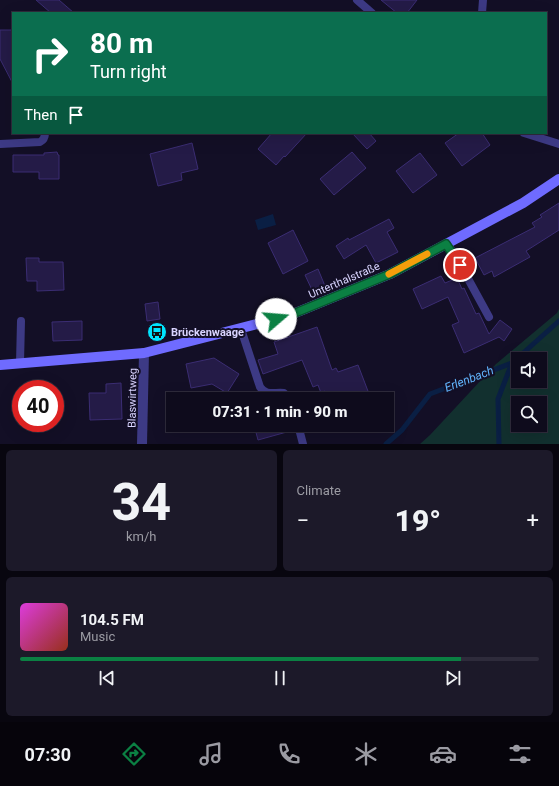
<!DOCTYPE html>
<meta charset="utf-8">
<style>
:root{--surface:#0e0b1c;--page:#1c1929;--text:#f1f3f6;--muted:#9b9ba3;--line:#2e2b3b;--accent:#0b8043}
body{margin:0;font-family:Roboto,sans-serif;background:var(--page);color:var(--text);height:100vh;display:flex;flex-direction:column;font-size:15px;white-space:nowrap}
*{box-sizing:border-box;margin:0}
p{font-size:13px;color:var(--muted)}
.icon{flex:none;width:22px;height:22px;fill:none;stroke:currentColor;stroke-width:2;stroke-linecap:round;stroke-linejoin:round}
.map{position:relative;height:444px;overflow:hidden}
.drawer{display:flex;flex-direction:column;gap:6px;padding:6px;background:#08060f;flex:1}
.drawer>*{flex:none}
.hud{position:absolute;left:12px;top:12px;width:535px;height:122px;border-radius:0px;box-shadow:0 4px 16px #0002,0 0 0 1px var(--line);background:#0b6e4f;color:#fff;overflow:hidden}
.buttons{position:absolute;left:511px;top:352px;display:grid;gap:8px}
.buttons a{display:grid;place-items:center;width:36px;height:36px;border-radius:0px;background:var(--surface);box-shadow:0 4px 16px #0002,0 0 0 1px var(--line);font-size:20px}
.speed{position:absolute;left:12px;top:380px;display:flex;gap:8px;font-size:20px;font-weight:700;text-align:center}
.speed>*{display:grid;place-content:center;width:52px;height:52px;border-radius:50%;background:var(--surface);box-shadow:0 4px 16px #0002,0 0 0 1px var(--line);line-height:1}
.speed .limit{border:6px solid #d22;background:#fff;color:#111}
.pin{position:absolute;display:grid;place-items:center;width:34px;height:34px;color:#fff;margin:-17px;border:2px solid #fff;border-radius:50%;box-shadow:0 1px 4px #0007}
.me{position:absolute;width:44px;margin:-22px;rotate:72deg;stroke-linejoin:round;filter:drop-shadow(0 0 3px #0008)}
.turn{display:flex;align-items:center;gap:14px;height:84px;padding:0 12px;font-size:18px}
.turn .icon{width:52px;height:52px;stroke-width:2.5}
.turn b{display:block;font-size:28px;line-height:34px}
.then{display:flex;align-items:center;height:38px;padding:0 12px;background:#0003;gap:8px;font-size:15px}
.big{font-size:30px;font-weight:800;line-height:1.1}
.drawer .tile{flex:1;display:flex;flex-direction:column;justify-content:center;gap:6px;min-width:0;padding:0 14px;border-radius:6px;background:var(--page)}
.drawer .dial{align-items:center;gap:0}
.dial b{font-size:52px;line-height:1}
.song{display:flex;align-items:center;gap:12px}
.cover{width:48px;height:48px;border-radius:6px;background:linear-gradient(135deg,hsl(300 70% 55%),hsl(10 70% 35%))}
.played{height:4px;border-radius:2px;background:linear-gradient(90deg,var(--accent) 85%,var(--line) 85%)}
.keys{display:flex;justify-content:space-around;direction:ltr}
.heat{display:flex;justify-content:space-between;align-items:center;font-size:22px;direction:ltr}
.drawer .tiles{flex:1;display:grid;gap:6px;grid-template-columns:1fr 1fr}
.tile:last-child{grid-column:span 2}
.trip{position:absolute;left:166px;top:392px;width:228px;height:40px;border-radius:0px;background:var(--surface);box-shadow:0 4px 16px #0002,0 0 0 1px var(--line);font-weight:800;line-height:40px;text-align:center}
.dock{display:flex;height:64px;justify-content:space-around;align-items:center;background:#06040b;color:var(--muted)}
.dock .icon{width:28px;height:28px}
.dock .on{color:var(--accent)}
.dock b{font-size:18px;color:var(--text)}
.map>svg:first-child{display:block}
.green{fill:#12302f;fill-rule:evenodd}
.water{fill:#0a1f44}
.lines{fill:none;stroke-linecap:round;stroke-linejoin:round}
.stream{stroke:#0a1f44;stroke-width:5}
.building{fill:#241b47;stroke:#3b2d73}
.lane{stroke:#3d3a85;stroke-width:8}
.street{stroke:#3d3a85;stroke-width:10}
.secondary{stroke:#6f6bff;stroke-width:10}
.route-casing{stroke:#07532c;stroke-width:10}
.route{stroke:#0b8043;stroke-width:7}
.slow{stroke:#f59e0b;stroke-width:7}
.labels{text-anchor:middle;stroke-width:4;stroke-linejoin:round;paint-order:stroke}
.street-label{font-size:11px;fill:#d9d4ff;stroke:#130f26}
.poi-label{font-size:11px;font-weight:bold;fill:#d9d4ff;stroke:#130f26;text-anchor:start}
.water-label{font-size:12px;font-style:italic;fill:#62b6ff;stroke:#130f26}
</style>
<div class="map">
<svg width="559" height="444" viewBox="0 0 559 444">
<rect width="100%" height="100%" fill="#130f26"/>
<path class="green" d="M559 309V444H420L430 435 496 364 557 313ZM518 359H540V381H518ZM518 403H540V425H518Z"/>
<polygon class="water" points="273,214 276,225 258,230 255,220"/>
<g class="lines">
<g class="stream">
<polyline points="386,444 402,430 430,394 512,363 559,321"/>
<polyline points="499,444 498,399 512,363"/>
</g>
</g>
<g class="building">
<polygon points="36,0 59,0 74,13 51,13"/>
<polygon points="381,0 417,0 407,13 397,13"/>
<polygon points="0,30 13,30 12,82 0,59"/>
<polygon points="272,133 307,133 285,157 284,156 276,165 258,149"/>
<polygon points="352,133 369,133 376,141 367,149"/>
<polygon points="459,133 482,133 490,145 462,166 445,143"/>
<polygon points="192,143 198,169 181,173 182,180 158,186 150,154"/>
<polygon points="57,152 58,155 59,155 59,179 39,179 39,172 13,172 13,155 44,155 44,153"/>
<polygon points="352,152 366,168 334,195 320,179"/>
<polygon points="420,153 437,175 413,193 396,171"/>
<polygon points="559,203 559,230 526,251 530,257 494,277 492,271 484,275 475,258 535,227 532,223 542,217 540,215"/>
<polygon points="389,219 394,228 387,232 398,252 376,263 366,245 344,259 336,246 348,238 349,240"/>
<polygon points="293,230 308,261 283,274 268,243"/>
<polygon points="26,258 39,258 39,262 63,262 64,290 37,291 37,281 27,281"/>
<polygon points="318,269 325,286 313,292 305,275"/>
<polygon points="441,276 445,283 457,278 462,289 464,288 476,314 479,313 489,334 500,320 512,329 504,341 499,337 464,353 452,325 459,322 448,297 422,309 413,289"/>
<polygon points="158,302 160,319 147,321 145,304"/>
<polygon points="82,321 82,340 53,341 52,322"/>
<polygon points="317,327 332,370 336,368 338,372 358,365 371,399 328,399 325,391 321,393 318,385 313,387 302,360 263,374 258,360 278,354 274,342"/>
<polygon points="214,358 239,374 227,393 212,384 191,388 186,364"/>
<polygon points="121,383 122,419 90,420 89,393 106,393 106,384"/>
<polygon points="254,425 293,425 294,430 258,440"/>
</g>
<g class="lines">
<g class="lane">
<polyline points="357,0 372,13"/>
<polyline points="482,13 483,0"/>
<polyline points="524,133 559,144"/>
<path d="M0 144 40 142C44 140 45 137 45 133"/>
<polyline points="446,244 454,253 489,317"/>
<path d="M241 329 260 387C266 396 274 392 284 393L289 399"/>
<polyline points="20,363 21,321"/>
<polyline points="298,425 303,444"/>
</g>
<polyline class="street" points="142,444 144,353"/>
<polyline class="secondary" points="0,365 144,353 288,316 390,274 523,203 559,179"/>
</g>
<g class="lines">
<defs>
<polyline id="route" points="276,319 288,316 390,274 446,244 460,265"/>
</defs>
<use href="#route" class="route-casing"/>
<use href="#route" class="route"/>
<polyline class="slow" points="389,274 427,254"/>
</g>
<defs>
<symbol id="bus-disc" viewBox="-11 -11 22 22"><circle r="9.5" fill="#00e5ff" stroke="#130f26"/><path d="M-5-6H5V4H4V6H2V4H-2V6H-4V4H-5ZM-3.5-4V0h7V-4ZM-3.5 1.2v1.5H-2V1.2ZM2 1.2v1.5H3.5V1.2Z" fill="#111"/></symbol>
</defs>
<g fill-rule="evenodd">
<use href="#bus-disc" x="146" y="321" width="22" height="22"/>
</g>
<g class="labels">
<g class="street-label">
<text transform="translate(344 280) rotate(-23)" y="4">Unterthalstraße</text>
<text transform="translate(132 398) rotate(-89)" y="4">Blaswirtweg</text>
</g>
<g class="poi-label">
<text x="171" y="336">Brückenwaage</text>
</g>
<g class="water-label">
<text transform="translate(469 379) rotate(-21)" y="4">Erlenbach</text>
</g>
</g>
</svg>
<div class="buttons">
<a><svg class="icon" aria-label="sound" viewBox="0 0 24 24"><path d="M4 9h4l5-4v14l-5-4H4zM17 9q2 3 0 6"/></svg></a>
<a><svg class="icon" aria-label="search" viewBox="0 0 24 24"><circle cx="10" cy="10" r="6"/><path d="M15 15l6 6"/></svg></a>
</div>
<div class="speed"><div class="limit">40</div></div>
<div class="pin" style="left:460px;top:265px;background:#d93025"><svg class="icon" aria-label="arrive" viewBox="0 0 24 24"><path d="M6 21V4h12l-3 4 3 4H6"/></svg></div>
<svg class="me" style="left:276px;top:319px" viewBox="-20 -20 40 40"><circle r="19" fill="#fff"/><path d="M0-13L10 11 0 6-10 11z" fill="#0b8043"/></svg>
<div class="trip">07:31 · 1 min · 90 m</div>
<div class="hud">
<div class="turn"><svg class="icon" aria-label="right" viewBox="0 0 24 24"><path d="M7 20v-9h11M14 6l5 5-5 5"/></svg><div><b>80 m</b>Turn right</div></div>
<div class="then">Then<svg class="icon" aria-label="arrive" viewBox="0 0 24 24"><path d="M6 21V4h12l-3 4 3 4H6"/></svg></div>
</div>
</div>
<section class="drawer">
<div class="tiles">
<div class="tile dial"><b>34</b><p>km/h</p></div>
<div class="tile"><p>Climate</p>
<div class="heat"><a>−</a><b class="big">19°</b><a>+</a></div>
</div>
<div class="tile">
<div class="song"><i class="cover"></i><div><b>104.5 FM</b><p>Music</p></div></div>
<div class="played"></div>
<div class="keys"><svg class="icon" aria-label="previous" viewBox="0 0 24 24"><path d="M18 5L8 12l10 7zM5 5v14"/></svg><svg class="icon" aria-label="pause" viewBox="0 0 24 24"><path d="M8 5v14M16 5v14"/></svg><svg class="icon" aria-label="next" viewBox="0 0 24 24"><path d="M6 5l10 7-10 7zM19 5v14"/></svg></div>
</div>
</div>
</section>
<nav class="dock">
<b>07:30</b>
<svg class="icon on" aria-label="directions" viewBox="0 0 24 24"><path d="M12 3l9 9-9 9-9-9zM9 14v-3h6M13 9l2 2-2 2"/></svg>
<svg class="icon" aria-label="music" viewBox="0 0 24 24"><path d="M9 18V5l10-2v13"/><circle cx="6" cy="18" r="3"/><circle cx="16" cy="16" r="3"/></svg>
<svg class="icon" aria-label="phone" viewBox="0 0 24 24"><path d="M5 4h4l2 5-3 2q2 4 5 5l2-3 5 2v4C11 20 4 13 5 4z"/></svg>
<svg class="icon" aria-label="climate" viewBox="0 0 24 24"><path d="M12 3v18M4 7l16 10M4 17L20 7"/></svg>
<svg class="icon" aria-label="car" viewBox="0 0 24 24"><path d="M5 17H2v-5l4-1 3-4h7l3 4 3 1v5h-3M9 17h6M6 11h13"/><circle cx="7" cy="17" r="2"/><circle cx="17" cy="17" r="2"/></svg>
<svg class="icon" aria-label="filters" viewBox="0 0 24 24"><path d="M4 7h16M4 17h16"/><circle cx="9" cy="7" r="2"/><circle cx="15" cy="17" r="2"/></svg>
</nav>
